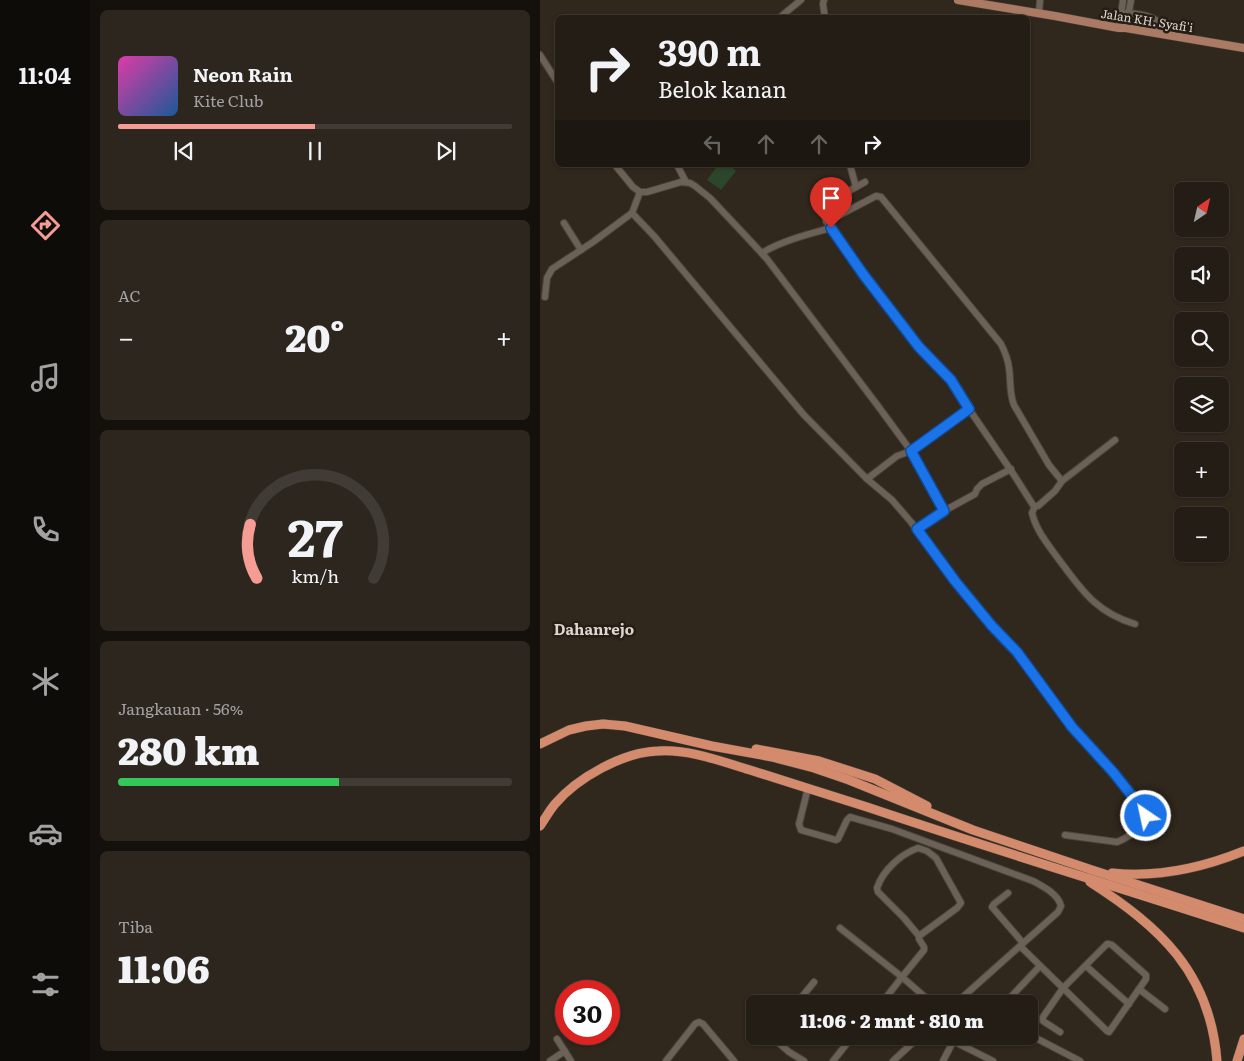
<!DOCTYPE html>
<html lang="id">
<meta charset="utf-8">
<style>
:root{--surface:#241d16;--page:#2c261f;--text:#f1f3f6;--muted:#a3a2a1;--line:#413b35;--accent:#f59c94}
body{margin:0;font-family:Literata,serif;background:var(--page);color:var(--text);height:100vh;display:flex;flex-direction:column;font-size:19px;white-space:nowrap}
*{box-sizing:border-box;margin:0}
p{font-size:16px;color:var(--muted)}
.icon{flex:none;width:28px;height:28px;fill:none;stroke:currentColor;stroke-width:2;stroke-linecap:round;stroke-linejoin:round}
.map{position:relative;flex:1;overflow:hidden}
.drawer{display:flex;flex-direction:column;gap:10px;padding:10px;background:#14100c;width:450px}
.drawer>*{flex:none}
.banner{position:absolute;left:15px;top:15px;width:475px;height:152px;border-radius:8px;box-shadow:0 1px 4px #0004,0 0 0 1px var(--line);background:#241d16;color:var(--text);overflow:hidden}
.needle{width:32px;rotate:34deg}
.tools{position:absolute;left:634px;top:182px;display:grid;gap:10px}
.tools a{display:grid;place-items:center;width:55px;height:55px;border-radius:8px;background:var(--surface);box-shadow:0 1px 4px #0004,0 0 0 1px var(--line);font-size:25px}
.speed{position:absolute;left:15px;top:980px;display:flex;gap:10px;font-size:25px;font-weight:700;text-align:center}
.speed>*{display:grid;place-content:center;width:65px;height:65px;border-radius:50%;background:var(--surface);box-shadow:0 1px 4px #0004,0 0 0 1px var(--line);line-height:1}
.speed .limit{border:8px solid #d22;background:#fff;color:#111}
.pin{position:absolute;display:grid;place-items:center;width:42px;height:42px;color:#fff;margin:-51px -21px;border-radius:50% 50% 50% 0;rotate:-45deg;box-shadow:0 0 5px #0007}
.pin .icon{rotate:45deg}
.me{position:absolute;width:55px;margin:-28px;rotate:326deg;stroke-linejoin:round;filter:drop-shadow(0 0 4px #0008)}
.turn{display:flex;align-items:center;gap:18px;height:105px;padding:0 20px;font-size:22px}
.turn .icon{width:65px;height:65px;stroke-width:2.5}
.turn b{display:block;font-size:35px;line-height:42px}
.lanes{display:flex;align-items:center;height:48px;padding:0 20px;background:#0003;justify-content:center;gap:25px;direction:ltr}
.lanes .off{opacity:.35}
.big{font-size:38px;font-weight:800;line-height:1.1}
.drawer .tile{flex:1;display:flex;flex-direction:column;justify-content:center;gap:8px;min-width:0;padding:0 18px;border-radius:8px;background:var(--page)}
.drawer .dial{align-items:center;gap:0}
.dial svg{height:130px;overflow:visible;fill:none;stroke:var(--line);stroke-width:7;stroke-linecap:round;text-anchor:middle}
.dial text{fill:var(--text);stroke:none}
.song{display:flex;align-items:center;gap:15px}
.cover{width:60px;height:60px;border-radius:8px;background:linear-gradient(135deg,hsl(320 70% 55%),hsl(210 70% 35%))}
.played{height:5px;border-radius:2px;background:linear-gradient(90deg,var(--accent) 50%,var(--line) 50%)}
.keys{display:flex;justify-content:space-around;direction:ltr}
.heat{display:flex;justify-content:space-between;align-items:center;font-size:28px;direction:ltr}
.charge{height:8px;border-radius:4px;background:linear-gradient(90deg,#34c759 56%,var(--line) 0)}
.trip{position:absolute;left:206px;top:995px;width:292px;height:50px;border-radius:8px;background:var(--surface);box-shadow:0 1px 4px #0004,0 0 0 1px var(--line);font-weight:800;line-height:50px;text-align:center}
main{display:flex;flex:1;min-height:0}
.menu{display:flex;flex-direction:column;width:90px;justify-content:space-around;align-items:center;background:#0e0c09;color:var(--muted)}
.menu .icon{width:35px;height:35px}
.menu .selected{color:var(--accent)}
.menu b{font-size:22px;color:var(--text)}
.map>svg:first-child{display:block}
.green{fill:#2b462a}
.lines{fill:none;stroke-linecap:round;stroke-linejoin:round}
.minor-casing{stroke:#4b443c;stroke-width:8}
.major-casing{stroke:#4b443c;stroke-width:9}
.highway-casing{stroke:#4b443c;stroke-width:10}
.minor{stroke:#6c6156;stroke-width:6}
.major{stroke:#aa7a64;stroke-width:8}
.highway{stroke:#d48a6d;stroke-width:9}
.route-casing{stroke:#114b97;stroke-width:12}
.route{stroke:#1a73e8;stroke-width:9}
.labels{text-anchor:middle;stroke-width:5;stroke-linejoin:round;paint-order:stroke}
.street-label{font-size:12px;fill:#ddd7d1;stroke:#261d14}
.quarter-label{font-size:15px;font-weight:bold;fill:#ddd7d1;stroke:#261d14}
</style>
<main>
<nav class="menu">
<b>11:04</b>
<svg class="icon selected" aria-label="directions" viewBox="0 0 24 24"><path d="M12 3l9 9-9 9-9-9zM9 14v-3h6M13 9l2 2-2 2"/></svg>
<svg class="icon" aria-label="music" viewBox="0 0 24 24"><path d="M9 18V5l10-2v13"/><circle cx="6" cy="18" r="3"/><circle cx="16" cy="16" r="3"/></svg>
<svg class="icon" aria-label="phone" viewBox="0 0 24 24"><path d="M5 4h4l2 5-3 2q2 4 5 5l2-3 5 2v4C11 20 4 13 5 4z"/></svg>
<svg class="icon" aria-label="climate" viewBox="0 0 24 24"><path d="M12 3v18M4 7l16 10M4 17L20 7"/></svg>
<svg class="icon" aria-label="car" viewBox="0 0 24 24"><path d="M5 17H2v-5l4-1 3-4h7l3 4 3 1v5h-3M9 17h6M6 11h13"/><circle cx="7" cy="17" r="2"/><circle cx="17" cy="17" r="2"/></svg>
<svg class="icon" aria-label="filters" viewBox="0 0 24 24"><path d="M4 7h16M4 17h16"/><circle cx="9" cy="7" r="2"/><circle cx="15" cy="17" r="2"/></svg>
</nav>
<section class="drawer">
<div class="tile">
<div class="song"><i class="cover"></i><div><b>Neon Rain</b><p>Kite Club</p></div></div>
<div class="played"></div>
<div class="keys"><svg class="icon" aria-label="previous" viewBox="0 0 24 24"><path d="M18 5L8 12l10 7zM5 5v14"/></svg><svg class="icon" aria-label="pause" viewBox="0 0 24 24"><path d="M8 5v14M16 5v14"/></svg><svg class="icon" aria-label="next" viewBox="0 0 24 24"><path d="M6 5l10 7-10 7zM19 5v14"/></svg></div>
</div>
<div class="tile"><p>AC</p>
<div class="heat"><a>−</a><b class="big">20°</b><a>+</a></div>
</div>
<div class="tile dial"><svg viewBox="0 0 100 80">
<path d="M14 69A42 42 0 1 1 86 69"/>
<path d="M14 69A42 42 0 0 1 10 36" stroke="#f59c94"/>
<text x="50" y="56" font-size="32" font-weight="700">27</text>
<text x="50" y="72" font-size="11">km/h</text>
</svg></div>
<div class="tile"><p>Jangkauan · 56%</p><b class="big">280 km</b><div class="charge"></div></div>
<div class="tile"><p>Tiba</p><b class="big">11:06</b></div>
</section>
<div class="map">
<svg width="704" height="1061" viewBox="0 0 704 1061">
<rect width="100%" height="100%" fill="#30271d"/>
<polygon class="green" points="178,165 189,165 196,171 181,190 167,180"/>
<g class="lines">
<defs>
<g id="minor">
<polyline points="284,0 283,4 285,18"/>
<polyline points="499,13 500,0"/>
<path d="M581 13C593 13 608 14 617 21L619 34"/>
<polyline points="239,18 261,0"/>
<polyline points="579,28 583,0"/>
<polyline points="586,28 591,0"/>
<polyline points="0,55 18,83"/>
<polyline points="75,165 93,187 100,192 107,192 141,182 150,183 155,186 170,198 203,233 227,259 338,406 371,451 404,511"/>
<polyline points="137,165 146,182"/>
<polyline points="310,165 316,187"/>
<polyline points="325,182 287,203 285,211 286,221 323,274 379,347 411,380 429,409 474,475 493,505 495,506 498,506 515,491 522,481 575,440"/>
<polyline points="100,192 92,213 114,236 264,415 327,479"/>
<path d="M286 221 294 218 336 196 341 197 461 344C465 352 468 359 469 368 471 380 469 393 474 405L509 465 522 481"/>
<polyline points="24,223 41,250"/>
<path d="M222 253C241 241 269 234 291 228"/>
<polyline points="5,297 7,278 12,269 53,242 92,213"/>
<path d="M429 409 371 451 357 456 327 479 352 500 371 522 415 581 452 626 477 653 532 727 573 772 604 811 605 816C600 828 590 837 577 842L525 835"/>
<path d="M495 506 492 513C496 530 507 543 517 557 541 589 555 612 595 624"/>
<polyline points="377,529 404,511 435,494 437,489 442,484 471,469"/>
<path d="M268 788 259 824 261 830 296 840 298 839 307 820 310 817 352 829 493 881C504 887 518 894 521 906L518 912 415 1004"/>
<polyline points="468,893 454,904 452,907 483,943"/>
<polyline points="300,928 362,977 341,1004"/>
<path d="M379 936 364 918 338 892 337 888C343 870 361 854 378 848L387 851 396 858 421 903 417 908 379 936V939L384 947V950L362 977 393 1004"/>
<polyline points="480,946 567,1031 569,1032 606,979 606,975 572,945 569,944 567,944 523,988 503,1017 503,1021 520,1032"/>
<polyline points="546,966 589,1004"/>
<polyline points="599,989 625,1009"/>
<polyline points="466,1002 500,966"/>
<polyline points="256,1004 274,982"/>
<polyline points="211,1019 215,1022"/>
<polyline points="490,1035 540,1061"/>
<polyline points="231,1036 249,1052 264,1061"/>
<polyline points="17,1039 31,1061"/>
<polyline points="413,1041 453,1061"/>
<polyline points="10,1061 25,1051"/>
<polyline points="126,1061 155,1024 159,1022 163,1024 194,1061"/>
<polyline points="293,1061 313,1036"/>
<polyline points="353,1061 380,1036"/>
<polyline points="403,1061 416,1036"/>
</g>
<polyline id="major" points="418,0 515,16 579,28 586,28 704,48"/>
<g id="highway">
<polyline points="0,744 29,730 46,726 63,724 85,726 172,746 232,757 274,768 309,780 433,830 552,870 704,919"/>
<polyline points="216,749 279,761 335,779 387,806"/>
<path d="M0 826C5 819 9 811 15 804 37 778 83 752 118 751 150 749 180 761 210 770 249 782 288 795 327 807 452 849 578 887 704 928"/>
<path d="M572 873C618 878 662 868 704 851"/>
<path d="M550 882C620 927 670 972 677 1061"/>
<polyline points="697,1061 704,1039"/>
</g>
</defs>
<use href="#minor" class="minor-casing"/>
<use href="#major" class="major-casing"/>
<use href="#highway" class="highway-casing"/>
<use href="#minor" class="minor"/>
<use href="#major" class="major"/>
<use href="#highway" class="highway"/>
</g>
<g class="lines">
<defs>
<polyline id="route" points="291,228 323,274 379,347 411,380 429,409 371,451 404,511 377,529 415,581 452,626 477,652 532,727 573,772 604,811 606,816"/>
</defs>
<use href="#route" class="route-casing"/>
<use href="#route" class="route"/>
</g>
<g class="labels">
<g class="street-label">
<text transform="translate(607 21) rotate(9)" y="4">Jalan KH. Syafi'i</text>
</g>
<g class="quarter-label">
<text x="54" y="635">Dahanrejo</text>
</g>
</g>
</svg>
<div class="tools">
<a><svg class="needle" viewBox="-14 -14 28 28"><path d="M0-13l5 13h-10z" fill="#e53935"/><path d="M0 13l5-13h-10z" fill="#a3a2a1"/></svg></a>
<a><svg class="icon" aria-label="sound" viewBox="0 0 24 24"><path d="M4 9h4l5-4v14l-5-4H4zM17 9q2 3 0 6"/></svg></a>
<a><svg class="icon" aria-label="search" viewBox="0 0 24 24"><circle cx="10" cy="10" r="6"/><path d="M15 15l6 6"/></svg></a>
<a><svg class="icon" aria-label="layers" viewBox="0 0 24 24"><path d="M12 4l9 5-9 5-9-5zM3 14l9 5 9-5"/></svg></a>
<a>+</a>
<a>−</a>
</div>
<div class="speed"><div class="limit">30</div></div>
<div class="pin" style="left:291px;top:228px;background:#d93025"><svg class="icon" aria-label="arrive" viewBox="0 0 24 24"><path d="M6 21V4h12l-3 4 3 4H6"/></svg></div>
<svg class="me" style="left:606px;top:816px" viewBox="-20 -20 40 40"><circle r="17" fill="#1a73e8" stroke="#fff" stroke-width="3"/><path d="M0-11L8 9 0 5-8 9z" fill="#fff"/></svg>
<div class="trip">11:06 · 2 mnt · 810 m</div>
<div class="banner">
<div class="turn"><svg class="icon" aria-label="right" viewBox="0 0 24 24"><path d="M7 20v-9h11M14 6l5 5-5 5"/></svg><div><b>390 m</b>Belok kanan</div></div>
<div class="lanes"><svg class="icon off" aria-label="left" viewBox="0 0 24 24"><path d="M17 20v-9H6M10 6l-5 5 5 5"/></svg><svg class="icon off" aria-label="ahead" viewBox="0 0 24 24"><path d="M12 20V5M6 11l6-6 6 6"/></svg><svg class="icon off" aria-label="ahead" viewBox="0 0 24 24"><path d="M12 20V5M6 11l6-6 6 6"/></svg><svg class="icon" aria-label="right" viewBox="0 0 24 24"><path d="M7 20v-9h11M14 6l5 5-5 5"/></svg></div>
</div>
</div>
</main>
